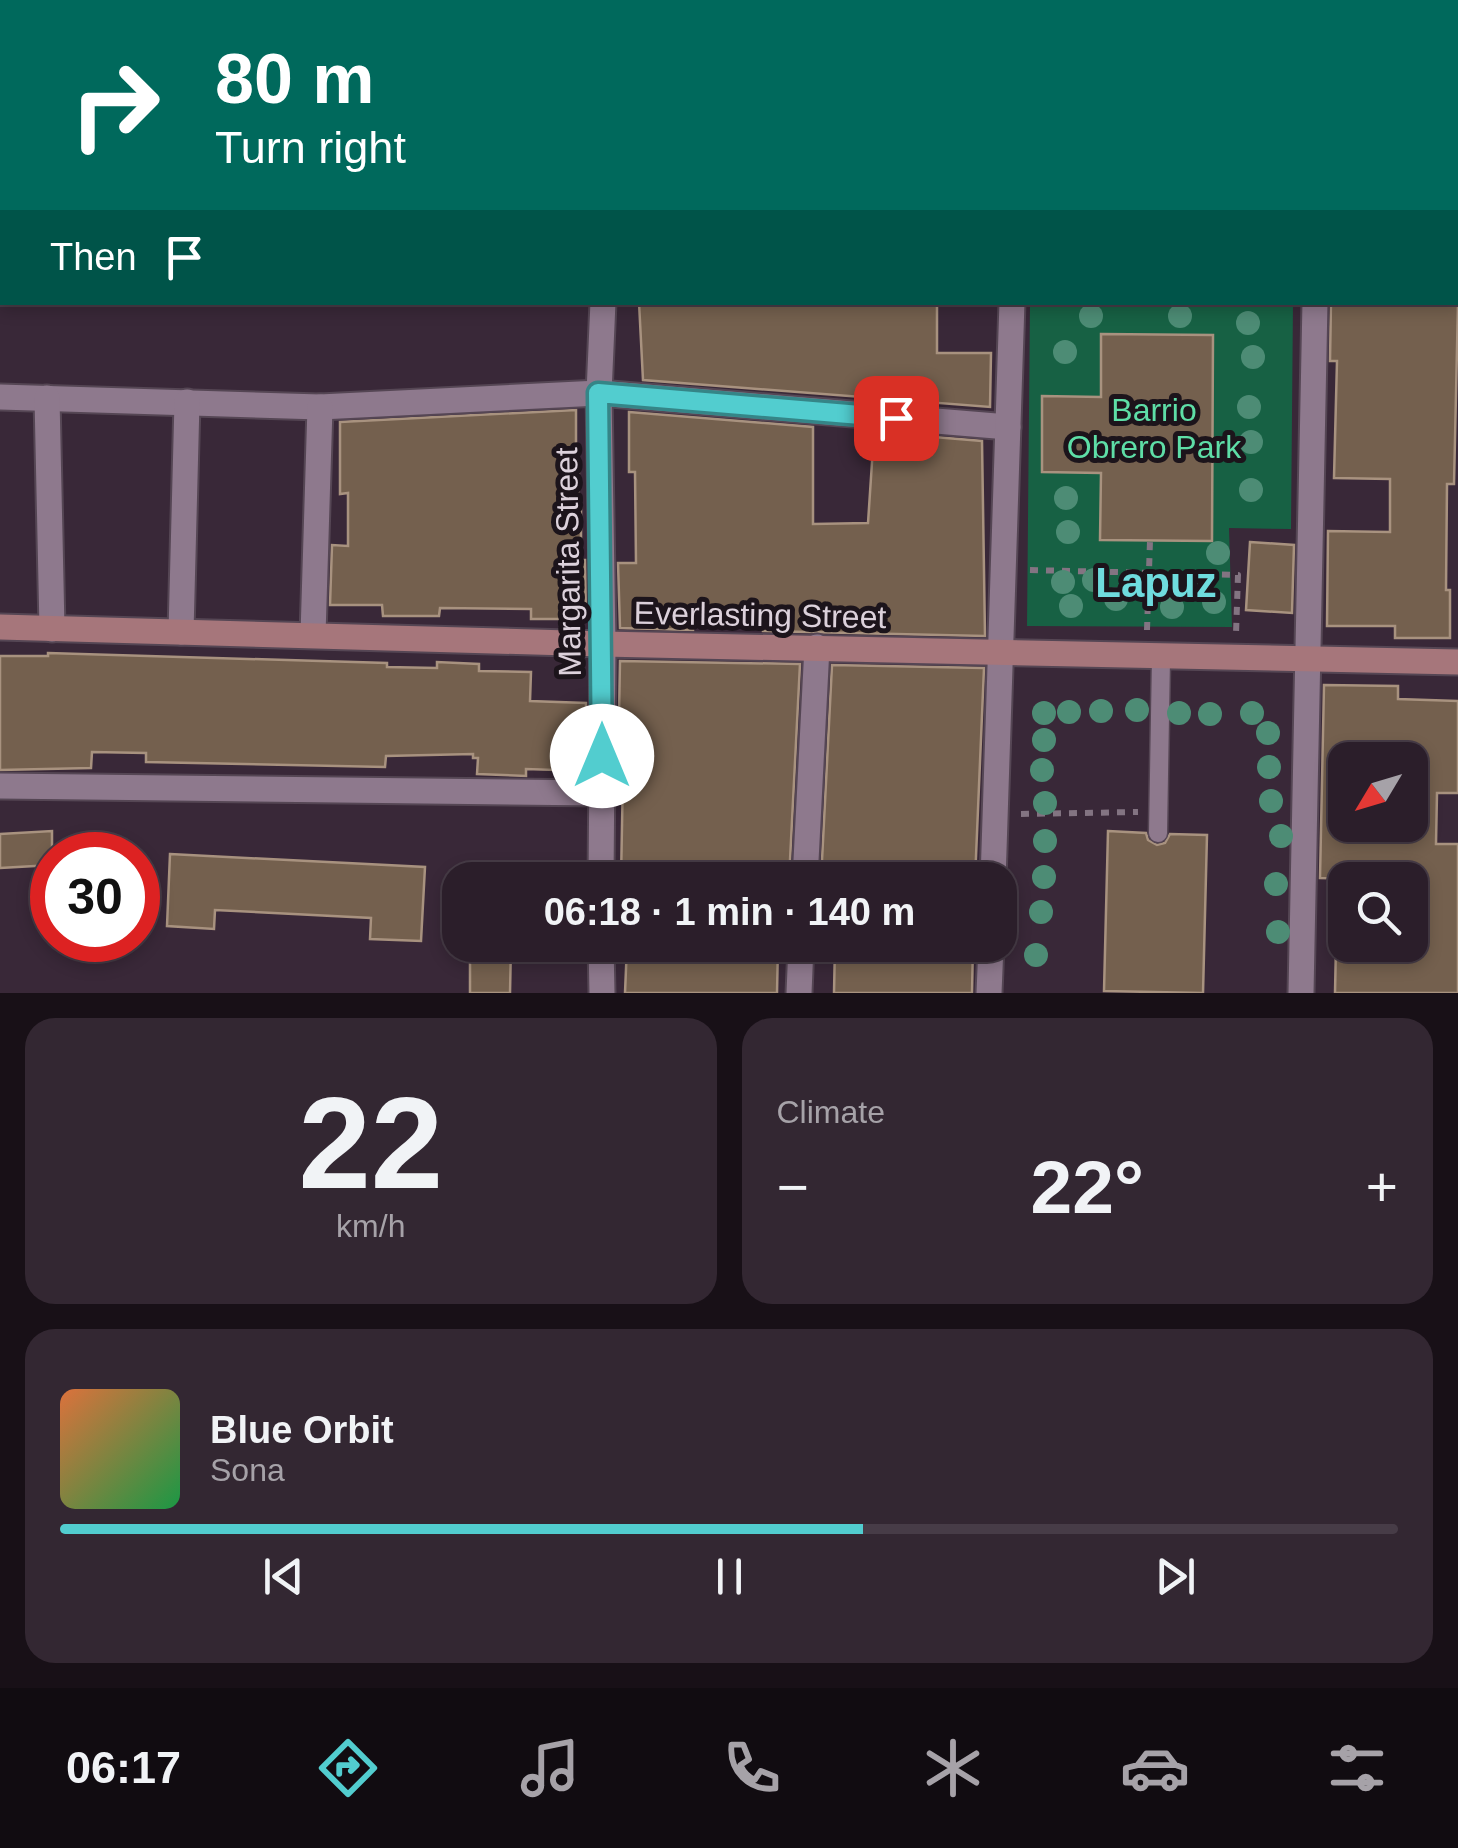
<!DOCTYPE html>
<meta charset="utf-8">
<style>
:root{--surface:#2b1e2a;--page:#332732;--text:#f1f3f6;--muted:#a6a2a8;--line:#473c47;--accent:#52cdcf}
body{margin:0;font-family:Helvetica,sans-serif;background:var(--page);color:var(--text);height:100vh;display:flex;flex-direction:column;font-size:38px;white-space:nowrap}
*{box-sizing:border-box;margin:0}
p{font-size:32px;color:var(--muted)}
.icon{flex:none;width:55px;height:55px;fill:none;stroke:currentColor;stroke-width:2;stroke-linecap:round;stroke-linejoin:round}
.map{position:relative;height:993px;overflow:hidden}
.side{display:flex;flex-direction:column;gap:25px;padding:25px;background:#181017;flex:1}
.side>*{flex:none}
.top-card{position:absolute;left:0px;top:0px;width:1460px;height:305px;box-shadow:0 5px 15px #0003,0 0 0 2px var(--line);background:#00695c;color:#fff;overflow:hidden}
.needle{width:65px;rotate:232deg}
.tools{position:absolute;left:1328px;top:742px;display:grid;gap:20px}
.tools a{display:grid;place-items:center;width:100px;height:100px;border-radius:20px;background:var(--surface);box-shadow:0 5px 15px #0003,0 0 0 2px var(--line);font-size:50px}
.speed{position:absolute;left:30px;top:832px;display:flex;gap:20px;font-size:50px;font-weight:700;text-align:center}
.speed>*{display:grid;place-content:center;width:130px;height:130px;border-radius:50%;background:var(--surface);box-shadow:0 5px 15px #0003,0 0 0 2px var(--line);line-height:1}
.speed .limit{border:15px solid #d22;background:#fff;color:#111}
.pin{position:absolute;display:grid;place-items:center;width:85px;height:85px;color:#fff;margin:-42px;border-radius:20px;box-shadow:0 5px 15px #0006}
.me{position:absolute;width:110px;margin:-55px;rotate:0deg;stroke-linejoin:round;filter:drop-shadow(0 0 8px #0008)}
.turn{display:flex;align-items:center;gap:35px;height:210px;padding:0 50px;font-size:45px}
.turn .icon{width:130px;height:130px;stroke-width:2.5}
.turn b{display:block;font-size:70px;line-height:85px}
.then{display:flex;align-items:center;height:95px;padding:0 50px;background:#0003;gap:20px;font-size:38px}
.big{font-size:75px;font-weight:600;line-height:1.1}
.side .card{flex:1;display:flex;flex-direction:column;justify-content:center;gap:15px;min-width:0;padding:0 35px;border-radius:30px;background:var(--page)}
.side .dial{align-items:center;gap:0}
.dial b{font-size:130px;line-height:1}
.song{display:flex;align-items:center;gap:30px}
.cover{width:120px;height:120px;border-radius:15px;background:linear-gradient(135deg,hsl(20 70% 55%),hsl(140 70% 35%))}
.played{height:10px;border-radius:5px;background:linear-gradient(90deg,var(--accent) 60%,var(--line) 60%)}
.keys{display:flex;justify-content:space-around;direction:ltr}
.heat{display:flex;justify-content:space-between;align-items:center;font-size:55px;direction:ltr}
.side .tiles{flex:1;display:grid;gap:25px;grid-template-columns:1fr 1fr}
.card:last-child{grid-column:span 2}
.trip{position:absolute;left:442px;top:862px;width:575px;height:100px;border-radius:30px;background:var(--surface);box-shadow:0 5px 15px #0003,0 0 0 2px var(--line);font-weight:600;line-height:100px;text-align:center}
.dock{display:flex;height:160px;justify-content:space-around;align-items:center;background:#110c11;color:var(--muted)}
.dock .icon{width:70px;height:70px}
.dock .current{color:var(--accent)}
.dock b{font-size:45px;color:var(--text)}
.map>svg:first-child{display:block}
.green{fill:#176144}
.building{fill:#74604e;stroke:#a8927f;stroke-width:2.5;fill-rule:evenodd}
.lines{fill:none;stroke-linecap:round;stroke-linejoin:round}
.lane-casing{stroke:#554654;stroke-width:21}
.street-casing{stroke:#554654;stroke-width:29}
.secondary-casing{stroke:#554654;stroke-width:29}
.path{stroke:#837482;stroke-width:6;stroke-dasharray:8 8;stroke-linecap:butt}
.lane{stroke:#8e798d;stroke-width:18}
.street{stroke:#8e798d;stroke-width:25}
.secondary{stroke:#a6767b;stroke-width:25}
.tree{fill:#4d8c75}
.route-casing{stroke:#358587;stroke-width:25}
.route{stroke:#52cdcf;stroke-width:18}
.labels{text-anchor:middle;stroke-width:10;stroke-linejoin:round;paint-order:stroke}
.park-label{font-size:32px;fill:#5edea7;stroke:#1c141b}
.street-label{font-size:32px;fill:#dcd1db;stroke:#1c141b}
.district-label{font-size:42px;font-weight:bold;fill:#6fdcde;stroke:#1c141b}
</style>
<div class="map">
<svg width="1458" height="993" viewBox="0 0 1458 993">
<rect width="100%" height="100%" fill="#392838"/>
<polygon class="green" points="1030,303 1293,303 1291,529 1229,528 1232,627 1027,626"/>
<g class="building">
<polygon points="639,302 937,302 937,353 991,353 990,407 643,380"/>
<polygon points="1331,302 1458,304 1454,484 1447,484 1446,590 1450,590 1450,638 1395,638 1395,626 1327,626 1328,531 1390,532 1390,479 1334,478 1337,361 1330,361"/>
<polygon points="1101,334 1213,335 1212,541 1100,540 1101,473 1042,472 1042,396 1101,397"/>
<polygon points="576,410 576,469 579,469 578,503 581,503 581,560 585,560 586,619 531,619 531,609 440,608 439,616 383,616 382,605 330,605 332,545 348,546 348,493 340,494 340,422"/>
<polygon points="629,412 813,427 813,524 868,523 874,432 982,441 985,636 763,631 763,612 693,611 693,630 620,628 618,563 636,563 635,472 629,472"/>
<polygon points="1250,542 1294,545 1292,613 1246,610"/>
<polygon points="48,653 387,663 387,667 437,668 437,662 479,664 479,671 531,672 530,701 586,703 586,771 526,769 526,776 477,774 478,758 473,758 473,754 386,756 385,767 146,762 146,753 92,752 91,768 0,770 0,656 48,656"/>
<polygon points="620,661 800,664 789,880 621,880 623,772 618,771"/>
<polygon points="832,665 984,668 975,880 821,880"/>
<path d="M1324 685 1398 686V699L1458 701V793H1437L1436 844H1458V993H1335L1336 945H1410V880L1320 878ZM1345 760H1410V825H1345Z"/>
<polygon points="52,831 52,865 0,868 0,834"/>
<polygon points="1108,831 1146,833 1148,840 1157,845 1165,843 1170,834 1207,835 1203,993 1104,991"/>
<polygon points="170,854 425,867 421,941 370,939 371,918 215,910 214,929 167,926"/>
<polygon points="470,945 511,945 510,993 470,993"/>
<polygon points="627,945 778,945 777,993 625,993"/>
<polygon points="835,945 973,945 972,993 834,993"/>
</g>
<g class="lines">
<defs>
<polyline id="lane" points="1158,833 1161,658"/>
<g id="street">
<polyline points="909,0 909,2"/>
<polyline points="633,2 633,0"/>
<polyline points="0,251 2,251"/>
<polyline points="0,397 320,407 599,393 1008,427"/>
<polyline points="47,398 52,629"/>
<polyline points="181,632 187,402"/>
<polyline points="313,635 320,407"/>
<polyline points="0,786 601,793"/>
<polyline points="601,880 603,644 599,393 603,302"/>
<polyline points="805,880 817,647"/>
<polyline points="993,880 1012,302"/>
<polyline points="601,945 602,993"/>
<polyline points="799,993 801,945"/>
<polyline points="989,993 991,945"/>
<polyline points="1301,993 1315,302"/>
</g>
<polyline id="secondary" points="0,627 603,644 1458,662"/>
</defs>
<use href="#lane" class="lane-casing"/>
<use href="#street" class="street-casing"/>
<use href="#secondary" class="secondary-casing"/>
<g class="path">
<polyline points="1030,570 1238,575 1236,634"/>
<polyline points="1147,630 1150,541"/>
<polyline points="1021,814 1138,812"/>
</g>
<use href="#lane" class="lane"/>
<use href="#street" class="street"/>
<use href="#secondary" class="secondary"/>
</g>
<g class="tree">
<circle cx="1091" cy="316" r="12"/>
<circle cx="1180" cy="316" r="12"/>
<circle cx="1248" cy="323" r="12"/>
<circle cx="1065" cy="352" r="12"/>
<circle cx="1253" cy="357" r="12"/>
<circle cx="1249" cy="407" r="12"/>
<circle cx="1251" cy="442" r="12"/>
<circle cx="1251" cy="490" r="12"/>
<circle cx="1066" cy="498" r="12"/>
<circle cx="1068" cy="532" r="12"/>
<circle cx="1218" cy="553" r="12"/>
<circle cx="1094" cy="580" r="12"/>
<circle cx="1063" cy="582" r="12"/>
<circle cx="1193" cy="582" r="12"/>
<circle cx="1116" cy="599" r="12"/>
<circle cx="1214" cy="602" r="12"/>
<circle cx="1071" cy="606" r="12"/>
<circle cx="1172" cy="607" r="12"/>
<circle cx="1137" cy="710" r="12"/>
<circle cx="1101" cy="711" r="12"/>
<circle cx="1069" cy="712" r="12"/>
<circle cx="1044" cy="713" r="12"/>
<circle cx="1179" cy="713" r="12"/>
<circle cx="1252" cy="713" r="12"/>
<circle cx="1210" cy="714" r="12"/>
<circle cx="1268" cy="733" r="12"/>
<circle cx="1044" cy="740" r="12"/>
<circle cx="1269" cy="767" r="12"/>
<circle cx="1042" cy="770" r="12"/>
<circle cx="1271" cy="801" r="12"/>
<circle cx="1045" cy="803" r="12"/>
<circle cx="1281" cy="836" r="12"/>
<circle cx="1045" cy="841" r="12"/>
<circle cx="1044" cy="877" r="12"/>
<circle cx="1276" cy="884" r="12"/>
<circle cx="1041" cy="912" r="12"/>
<circle cx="1278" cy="932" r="12"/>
<circle cx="1036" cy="955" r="12"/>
</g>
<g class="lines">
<defs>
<polyline id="route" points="602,756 598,393 896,418"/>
</defs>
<use href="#route" class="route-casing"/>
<use href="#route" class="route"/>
</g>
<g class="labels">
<g class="park-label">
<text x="1154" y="421">Barrio<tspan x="1154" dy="37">Obrero Park</tspan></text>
</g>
<g class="street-label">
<text transform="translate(568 562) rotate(-91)" y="11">Margarita Street</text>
<text transform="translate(760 615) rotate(1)" y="11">Everlasting Street</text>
</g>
<g class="district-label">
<text x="1156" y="597">Lapuz</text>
</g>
</g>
</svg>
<div class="tools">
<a><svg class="needle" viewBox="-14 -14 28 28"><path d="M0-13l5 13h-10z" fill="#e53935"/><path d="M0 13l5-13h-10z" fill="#a6a2a8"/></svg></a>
<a><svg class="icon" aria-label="search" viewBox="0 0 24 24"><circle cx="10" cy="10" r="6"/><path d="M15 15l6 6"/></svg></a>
</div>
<div class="speed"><div class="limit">30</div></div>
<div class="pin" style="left:896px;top:418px;background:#d93025"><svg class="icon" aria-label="arrive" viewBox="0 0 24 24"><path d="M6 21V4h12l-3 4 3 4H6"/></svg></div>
<svg class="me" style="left:602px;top:756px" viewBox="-20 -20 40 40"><circle r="19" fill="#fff"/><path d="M0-13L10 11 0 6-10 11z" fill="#52cdcf"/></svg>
<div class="trip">06:18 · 1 min · 140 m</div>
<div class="top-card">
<div class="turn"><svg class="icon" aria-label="right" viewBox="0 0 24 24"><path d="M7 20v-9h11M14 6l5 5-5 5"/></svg><div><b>80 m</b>Turn right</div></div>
<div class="then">Then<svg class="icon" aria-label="arrive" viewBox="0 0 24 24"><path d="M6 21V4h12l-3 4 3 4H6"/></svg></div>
</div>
</div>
<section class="side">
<div class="tiles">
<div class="card dial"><b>22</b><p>km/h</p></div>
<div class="card"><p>Climate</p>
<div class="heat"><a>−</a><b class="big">22°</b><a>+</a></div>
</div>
<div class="card">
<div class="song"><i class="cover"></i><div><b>Blue Orbit</b><p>Sona</p></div></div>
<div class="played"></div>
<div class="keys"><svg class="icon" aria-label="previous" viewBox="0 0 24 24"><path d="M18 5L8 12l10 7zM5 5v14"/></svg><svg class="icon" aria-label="pause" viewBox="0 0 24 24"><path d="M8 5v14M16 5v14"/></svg><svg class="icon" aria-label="next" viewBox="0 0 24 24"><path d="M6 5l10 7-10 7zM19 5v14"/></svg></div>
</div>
</div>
</section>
<nav class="dock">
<b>06:17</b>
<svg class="icon current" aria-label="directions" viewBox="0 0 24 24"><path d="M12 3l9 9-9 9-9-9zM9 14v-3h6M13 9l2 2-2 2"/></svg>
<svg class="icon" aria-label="music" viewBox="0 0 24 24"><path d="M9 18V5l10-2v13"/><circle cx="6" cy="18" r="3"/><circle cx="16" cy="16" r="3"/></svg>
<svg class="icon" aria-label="phone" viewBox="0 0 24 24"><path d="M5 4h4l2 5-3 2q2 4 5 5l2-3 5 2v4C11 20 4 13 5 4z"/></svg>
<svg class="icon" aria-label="climate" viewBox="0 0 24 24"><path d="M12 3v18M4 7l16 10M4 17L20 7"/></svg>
<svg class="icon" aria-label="car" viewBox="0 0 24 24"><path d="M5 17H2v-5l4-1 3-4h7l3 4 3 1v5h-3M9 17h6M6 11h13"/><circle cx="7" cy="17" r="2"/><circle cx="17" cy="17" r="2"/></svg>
<svg class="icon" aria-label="filters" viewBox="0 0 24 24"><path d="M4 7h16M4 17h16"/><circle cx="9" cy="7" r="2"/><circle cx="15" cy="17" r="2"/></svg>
</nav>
